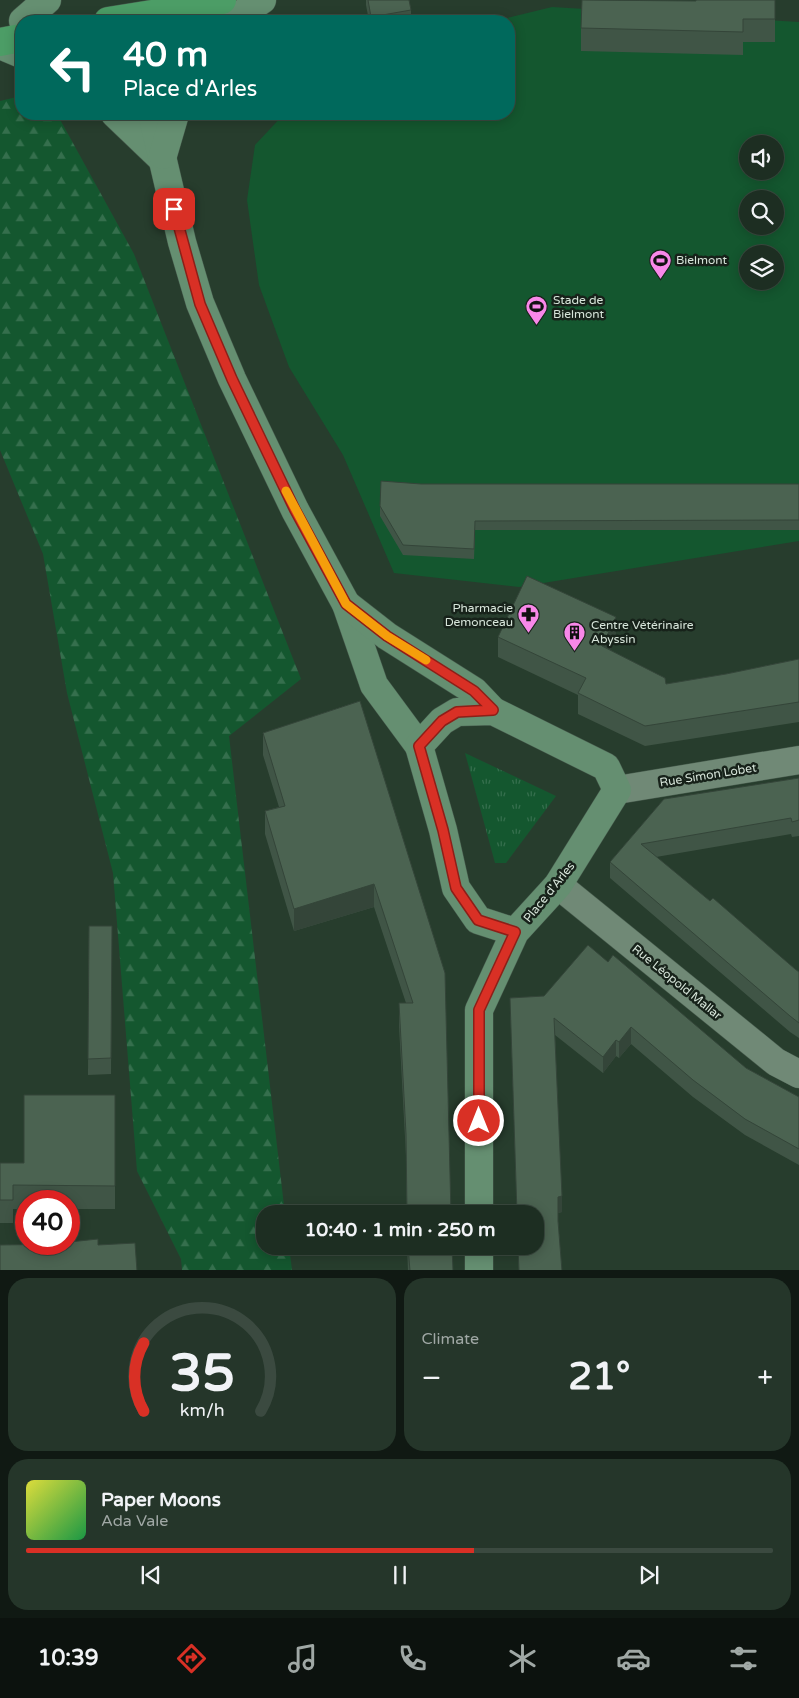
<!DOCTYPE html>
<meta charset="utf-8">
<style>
:root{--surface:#1d2e22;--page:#25362a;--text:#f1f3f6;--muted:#a0a8a5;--line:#3b4a40;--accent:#d93025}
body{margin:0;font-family:"Varela Round",sans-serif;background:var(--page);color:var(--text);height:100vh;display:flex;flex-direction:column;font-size:19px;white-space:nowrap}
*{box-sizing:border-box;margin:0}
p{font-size:16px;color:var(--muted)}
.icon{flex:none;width:28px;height:28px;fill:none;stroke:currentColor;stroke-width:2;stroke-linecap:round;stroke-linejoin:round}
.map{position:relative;height:1270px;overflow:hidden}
.sheet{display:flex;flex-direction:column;gap:8px;padding:8px;background:#101913;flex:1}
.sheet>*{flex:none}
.guide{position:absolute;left:15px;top:15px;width:500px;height:105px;border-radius:20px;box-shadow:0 2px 12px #0003,0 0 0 1px var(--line);background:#00695c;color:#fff;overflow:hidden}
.buttons{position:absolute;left:739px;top:135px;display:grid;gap:10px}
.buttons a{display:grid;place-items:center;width:45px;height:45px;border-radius:50%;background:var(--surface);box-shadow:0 2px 12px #0003,0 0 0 1px var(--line);font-size:25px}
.speed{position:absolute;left:15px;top:1190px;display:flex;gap:10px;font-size:25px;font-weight:700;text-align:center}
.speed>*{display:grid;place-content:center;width:65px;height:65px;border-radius:50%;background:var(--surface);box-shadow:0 2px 12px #0003,0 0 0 1px var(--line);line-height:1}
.speed .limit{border:8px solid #d22;background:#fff;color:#111}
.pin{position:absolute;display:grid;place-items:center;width:42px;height:42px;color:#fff;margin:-21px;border-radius:10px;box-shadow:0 2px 8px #0006}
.me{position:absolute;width:55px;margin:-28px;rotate:0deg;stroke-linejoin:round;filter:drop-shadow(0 0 4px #0008)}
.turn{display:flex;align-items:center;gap:18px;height:105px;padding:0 25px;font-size:22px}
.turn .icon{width:65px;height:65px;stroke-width:2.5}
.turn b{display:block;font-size:35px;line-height:42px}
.big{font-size:38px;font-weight:700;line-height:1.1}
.sheet .tile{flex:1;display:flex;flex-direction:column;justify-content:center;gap:8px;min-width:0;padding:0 18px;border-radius:20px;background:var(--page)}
.sheet .dial{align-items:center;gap:0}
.dial svg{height:130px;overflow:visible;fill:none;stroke:var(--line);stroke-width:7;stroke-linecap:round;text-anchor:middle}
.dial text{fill:var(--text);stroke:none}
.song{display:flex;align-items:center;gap:15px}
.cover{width:60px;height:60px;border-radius:8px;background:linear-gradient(135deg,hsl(60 70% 55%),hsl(140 70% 35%))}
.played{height:5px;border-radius:2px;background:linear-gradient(90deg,var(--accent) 60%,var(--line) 60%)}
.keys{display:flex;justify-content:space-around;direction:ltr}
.heat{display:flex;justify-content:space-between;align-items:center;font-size:28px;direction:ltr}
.sheet .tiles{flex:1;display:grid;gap:8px;grid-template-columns:1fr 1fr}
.tile:last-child{grid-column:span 2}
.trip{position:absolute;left:256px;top:1205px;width:288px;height:50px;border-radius:20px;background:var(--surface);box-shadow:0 2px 12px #0003,0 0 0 1px var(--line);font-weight:700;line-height:50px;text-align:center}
.menu{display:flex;height:80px;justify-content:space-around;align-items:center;background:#0c120e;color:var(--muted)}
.menu .icon{width:35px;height:35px}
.menu .on{color:var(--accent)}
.menu b{font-size:22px;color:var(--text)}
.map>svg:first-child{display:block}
.grass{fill:url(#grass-tufts)}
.forest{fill:url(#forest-firs)}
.park{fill:#14572f;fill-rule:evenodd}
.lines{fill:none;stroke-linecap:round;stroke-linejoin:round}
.street-casing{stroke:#465a4c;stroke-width:29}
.secondary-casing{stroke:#465a4c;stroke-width:29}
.highway-casing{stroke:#465a4c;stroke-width:29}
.street{stroke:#708976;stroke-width:28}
.secondary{stroke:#658f71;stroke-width:28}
.highway{stroke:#4c9d66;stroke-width:28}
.wall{fill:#405546}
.shaded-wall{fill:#344539}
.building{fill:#4b6351;stroke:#344539}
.route-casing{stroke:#8d1f18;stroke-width:12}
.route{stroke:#d93025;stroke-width:9}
.slow{stroke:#f59e0b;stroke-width:9}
.labels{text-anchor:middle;stroke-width:5;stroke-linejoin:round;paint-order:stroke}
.poi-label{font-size:12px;fill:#d7e5da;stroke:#17221a;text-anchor:start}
.street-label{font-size:12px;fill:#d7e5da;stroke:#17221a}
</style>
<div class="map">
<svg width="799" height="1271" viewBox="0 0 799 1271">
<defs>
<pattern id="grass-tufts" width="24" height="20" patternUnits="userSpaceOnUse" patternTransform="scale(1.25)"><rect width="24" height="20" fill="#14572f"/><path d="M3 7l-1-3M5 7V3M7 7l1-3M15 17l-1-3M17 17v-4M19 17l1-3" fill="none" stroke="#356f4d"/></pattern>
<pattern id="forest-firs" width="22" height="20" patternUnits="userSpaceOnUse" patternTransform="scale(1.25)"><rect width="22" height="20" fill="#14572f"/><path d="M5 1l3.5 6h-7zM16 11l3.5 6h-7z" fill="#356f4d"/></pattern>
</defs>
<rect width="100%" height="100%" fill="#273d2d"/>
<polygon class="grass" points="465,753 556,796 506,863 495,863"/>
<polygon class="forest" points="21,96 21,114 57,114 134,254 301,679 229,736 285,1214 265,1214 265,1246 289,1246 292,1270 182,1270 181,1259 137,1171 113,873 67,693 43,554 0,450 0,101"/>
<path class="park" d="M552 7 799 22V541L519 587 394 573 343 455 289 367 259 285 247 200 255 145 284 114H509V21H495ZM748 144H775V171H748ZM748 199H775V226H748ZM748 254H775V281H748Z"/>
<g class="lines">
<defs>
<g id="street">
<polyline points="617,790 799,760"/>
<polyline points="558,885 776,1062 799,1074"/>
</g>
<g id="secondary">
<polyline points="23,21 47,0"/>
<polyline points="231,21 262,0"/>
<polyline points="0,45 21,54"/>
<polyline points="115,114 162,159"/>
<polyline points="152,114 182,242 200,303 232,379 295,510 346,604 374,685 419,746"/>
<polyline points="163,155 175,114"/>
<polyline points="346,604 387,636 474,691 493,711"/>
<polyline points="479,1214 479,1010 515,932 558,885 617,790 606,767 493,711 457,712 442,721 419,746 443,830 456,888 478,920 515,932"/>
<polyline points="479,1246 479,1271"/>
</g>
<g id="highway">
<polyline points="108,21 190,8 222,0"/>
<polyline points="0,42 21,38"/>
</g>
</defs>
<use href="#street" class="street-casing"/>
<use href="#secondary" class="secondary-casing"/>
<use href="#highway" class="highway-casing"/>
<use href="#street" class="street"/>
<use href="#secondary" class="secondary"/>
<use href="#highway" class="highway"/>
</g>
<g class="wall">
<polygon points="366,0 409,0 411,10 411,21 369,21 366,5"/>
<polygon points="775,0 775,42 743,42 743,55 581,51 581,28 696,1"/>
<polygon points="421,484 799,484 799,530 475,530 474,559 403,555 380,516 380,506"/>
<polygon points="498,637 616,637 610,650 666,684 726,674 799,659 799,722 645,746 578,714 578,695 498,657"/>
<polygon points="360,701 451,1214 407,1214 406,1156 399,1026 399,1003 406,1003 374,907 294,931 265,834 265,811 279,807 263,755 263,733"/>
<polygon points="799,778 799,836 792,837 791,834 656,857 710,901 799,972 799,1038 790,1032 610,878 610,862 664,799"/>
<polygon points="89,926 112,926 111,1074 88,1075"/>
<polygon points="608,962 746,1068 799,1097 799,1165 745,1135 693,1097 631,1044 619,1058 616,1056 603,1073 555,1035 562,1212 558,1213 558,1221 562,1271 519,1271 518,1246 535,1246 535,1214 517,1214 510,998 544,996"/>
<polygon points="115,1095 115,1209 69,1209 69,1201 26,1201 26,1209 13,1209 13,1223 0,1223 0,1163 24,1163"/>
<polygon points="407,1246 452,1246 453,1271 408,1271"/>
</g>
<g class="shaded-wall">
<polygon points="616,617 616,637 602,666 602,646"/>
<polygon points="374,884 374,907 294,931 294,909"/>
<polygon points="631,1027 631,1044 619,1058 619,1042"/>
<polygon points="616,1040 616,1056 603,1073 603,1057"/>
<polygon points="562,1196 562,1212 558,1213 558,1197"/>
</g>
<g class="building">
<polygon points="368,0 409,0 411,10 371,17"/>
<polygon points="582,0 696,1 696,0 775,0 775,19 743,19 743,32 581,28"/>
<polygon points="381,481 421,484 799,484 799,520 475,521 474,549 403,545 380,506"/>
<polygon points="527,576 616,617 602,646 665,678 666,684 726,674 799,659 799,702 645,726 578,693 586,678 498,637"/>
<polygon points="360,701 445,973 451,1214 407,1214 406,1134 399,1003 413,1003 374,884 294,909 265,811 285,806 263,733"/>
<polygon points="799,778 799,820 792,822 791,818 641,844 710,901 713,898 795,969 799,972 799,1023 790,1016 610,862 664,799"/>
<polygon points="89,926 112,926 111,1058 88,1059"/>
<polygon points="588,945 608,962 613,955 746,1068 799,1097 799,1149 745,1119 693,1080 631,1027 619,1042 616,1040 603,1057 554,1018 562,1196 558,1197 558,1221 562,1271 519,1271 518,1246 535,1246 535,1214 517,1214 510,998 544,996"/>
<polygon points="24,1095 115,1095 115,1186 13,1185 13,1200 0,1200 0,1163 24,1163"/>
<polygon points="98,1239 98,1245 135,1243 137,1271 0,1271 0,1245 69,1244 69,1242"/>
<polygon points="408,1246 452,1246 453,1271 410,1271"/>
</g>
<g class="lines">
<defs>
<polyline id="route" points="174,209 200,304 232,379 295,510 346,604 387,636 474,691 493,710 457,712 442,721 419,746 443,830 456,888 478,920 515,932 479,1010 479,1121"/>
</defs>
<use href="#route" class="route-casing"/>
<use href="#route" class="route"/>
<polyline class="slow" points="286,491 346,604 387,636 426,660"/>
</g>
<defs>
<symbol id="stadium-pin" viewBox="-11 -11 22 30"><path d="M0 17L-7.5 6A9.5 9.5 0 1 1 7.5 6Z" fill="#f888e9" stroke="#17221a"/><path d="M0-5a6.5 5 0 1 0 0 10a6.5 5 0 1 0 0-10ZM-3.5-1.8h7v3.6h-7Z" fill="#111"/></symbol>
<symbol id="pharmacy-pin" viewBox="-11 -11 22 30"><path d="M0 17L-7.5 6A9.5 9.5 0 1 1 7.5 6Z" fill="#f888e9" stroke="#17221a"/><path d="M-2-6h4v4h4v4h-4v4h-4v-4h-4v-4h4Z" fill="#111"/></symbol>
<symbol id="building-pin" viewBox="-11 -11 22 30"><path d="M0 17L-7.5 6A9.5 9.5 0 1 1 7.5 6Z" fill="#f888e9" stroke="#17221a"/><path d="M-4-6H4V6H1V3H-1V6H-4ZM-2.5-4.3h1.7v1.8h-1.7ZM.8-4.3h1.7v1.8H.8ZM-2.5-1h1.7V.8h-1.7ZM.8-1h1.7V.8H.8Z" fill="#111"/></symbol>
</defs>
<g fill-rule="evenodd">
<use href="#stadium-pin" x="648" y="248" width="25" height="34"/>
<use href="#stadium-pin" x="524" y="294" width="25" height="34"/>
<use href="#pharmacy-pin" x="516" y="602" width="25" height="34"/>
<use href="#building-pin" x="562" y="620" width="25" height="34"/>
</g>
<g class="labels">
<g class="poi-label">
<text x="676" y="264">Bielmont</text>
<text x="553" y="304">Stade de<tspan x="553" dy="14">Bielmont</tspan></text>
<text x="513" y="612" text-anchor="end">Pharmacie<tspan x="513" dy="14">Demonceau</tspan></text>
<text x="591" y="629">Centre Vétérinaire<tspan x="591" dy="14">Abyssin</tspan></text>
</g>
<g class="street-label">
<text transform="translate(708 775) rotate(-9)" y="4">Rue Simon Lobet</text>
<text transform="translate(549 892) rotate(-51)" y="4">Place d'Arles</text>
<text transform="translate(677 982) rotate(39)" y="4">Rue Léopold Mallar</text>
</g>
</g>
</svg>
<div class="buttons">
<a><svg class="icon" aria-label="sound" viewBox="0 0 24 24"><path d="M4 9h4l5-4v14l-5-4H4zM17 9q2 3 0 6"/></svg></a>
<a><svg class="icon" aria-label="search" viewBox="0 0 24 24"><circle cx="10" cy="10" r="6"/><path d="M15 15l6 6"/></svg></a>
<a><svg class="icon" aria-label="layers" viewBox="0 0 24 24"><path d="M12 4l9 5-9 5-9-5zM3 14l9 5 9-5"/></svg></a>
</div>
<div class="speed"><div class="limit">40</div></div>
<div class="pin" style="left:174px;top:209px;background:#d93025"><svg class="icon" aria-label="arrive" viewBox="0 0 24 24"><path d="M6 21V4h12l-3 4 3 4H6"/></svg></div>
<svg class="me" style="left:479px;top:1121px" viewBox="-20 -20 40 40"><circle r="17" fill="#d93025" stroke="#fff" stroke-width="3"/><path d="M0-11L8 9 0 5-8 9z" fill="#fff"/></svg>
<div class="trip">10:40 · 1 min · 250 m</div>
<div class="guide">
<div class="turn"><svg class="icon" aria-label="left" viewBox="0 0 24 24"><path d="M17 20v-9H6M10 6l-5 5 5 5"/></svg><div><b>40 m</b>Place d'Arles</div></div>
</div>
</div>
<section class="sheet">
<div class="tiles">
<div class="tile dial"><svg viewBox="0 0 100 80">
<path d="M14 69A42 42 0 1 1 86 69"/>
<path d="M14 69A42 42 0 0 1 14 27" stroke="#d93025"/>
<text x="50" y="56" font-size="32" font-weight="700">35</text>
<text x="50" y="72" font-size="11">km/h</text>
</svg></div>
<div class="tile"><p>Climate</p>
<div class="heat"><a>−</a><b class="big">21°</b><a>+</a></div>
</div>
<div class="tile">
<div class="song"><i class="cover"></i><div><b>Paper Moons</b><p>Ada Vale</p></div></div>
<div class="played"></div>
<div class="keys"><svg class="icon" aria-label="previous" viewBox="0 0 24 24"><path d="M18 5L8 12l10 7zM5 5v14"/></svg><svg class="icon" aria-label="pause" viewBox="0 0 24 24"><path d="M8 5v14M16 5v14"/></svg><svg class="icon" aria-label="next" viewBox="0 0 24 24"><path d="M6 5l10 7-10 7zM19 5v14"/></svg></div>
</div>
</div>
</section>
<nav class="menu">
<b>10:39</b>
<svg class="icon on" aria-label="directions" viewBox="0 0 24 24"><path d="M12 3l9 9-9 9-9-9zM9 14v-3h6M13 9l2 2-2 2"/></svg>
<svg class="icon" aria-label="music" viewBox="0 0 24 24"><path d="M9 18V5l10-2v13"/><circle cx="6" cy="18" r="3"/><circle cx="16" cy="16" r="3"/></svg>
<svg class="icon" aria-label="phone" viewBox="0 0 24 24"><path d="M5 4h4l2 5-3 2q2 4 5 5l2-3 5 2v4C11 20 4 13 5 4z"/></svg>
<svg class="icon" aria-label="climate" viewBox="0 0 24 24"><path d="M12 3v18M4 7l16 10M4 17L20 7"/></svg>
<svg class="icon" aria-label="car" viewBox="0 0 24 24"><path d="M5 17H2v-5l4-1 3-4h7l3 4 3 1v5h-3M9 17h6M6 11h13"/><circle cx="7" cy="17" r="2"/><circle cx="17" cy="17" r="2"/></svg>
<svg class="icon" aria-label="filters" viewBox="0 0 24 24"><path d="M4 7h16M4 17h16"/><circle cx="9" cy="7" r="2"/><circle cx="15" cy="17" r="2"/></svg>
</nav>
